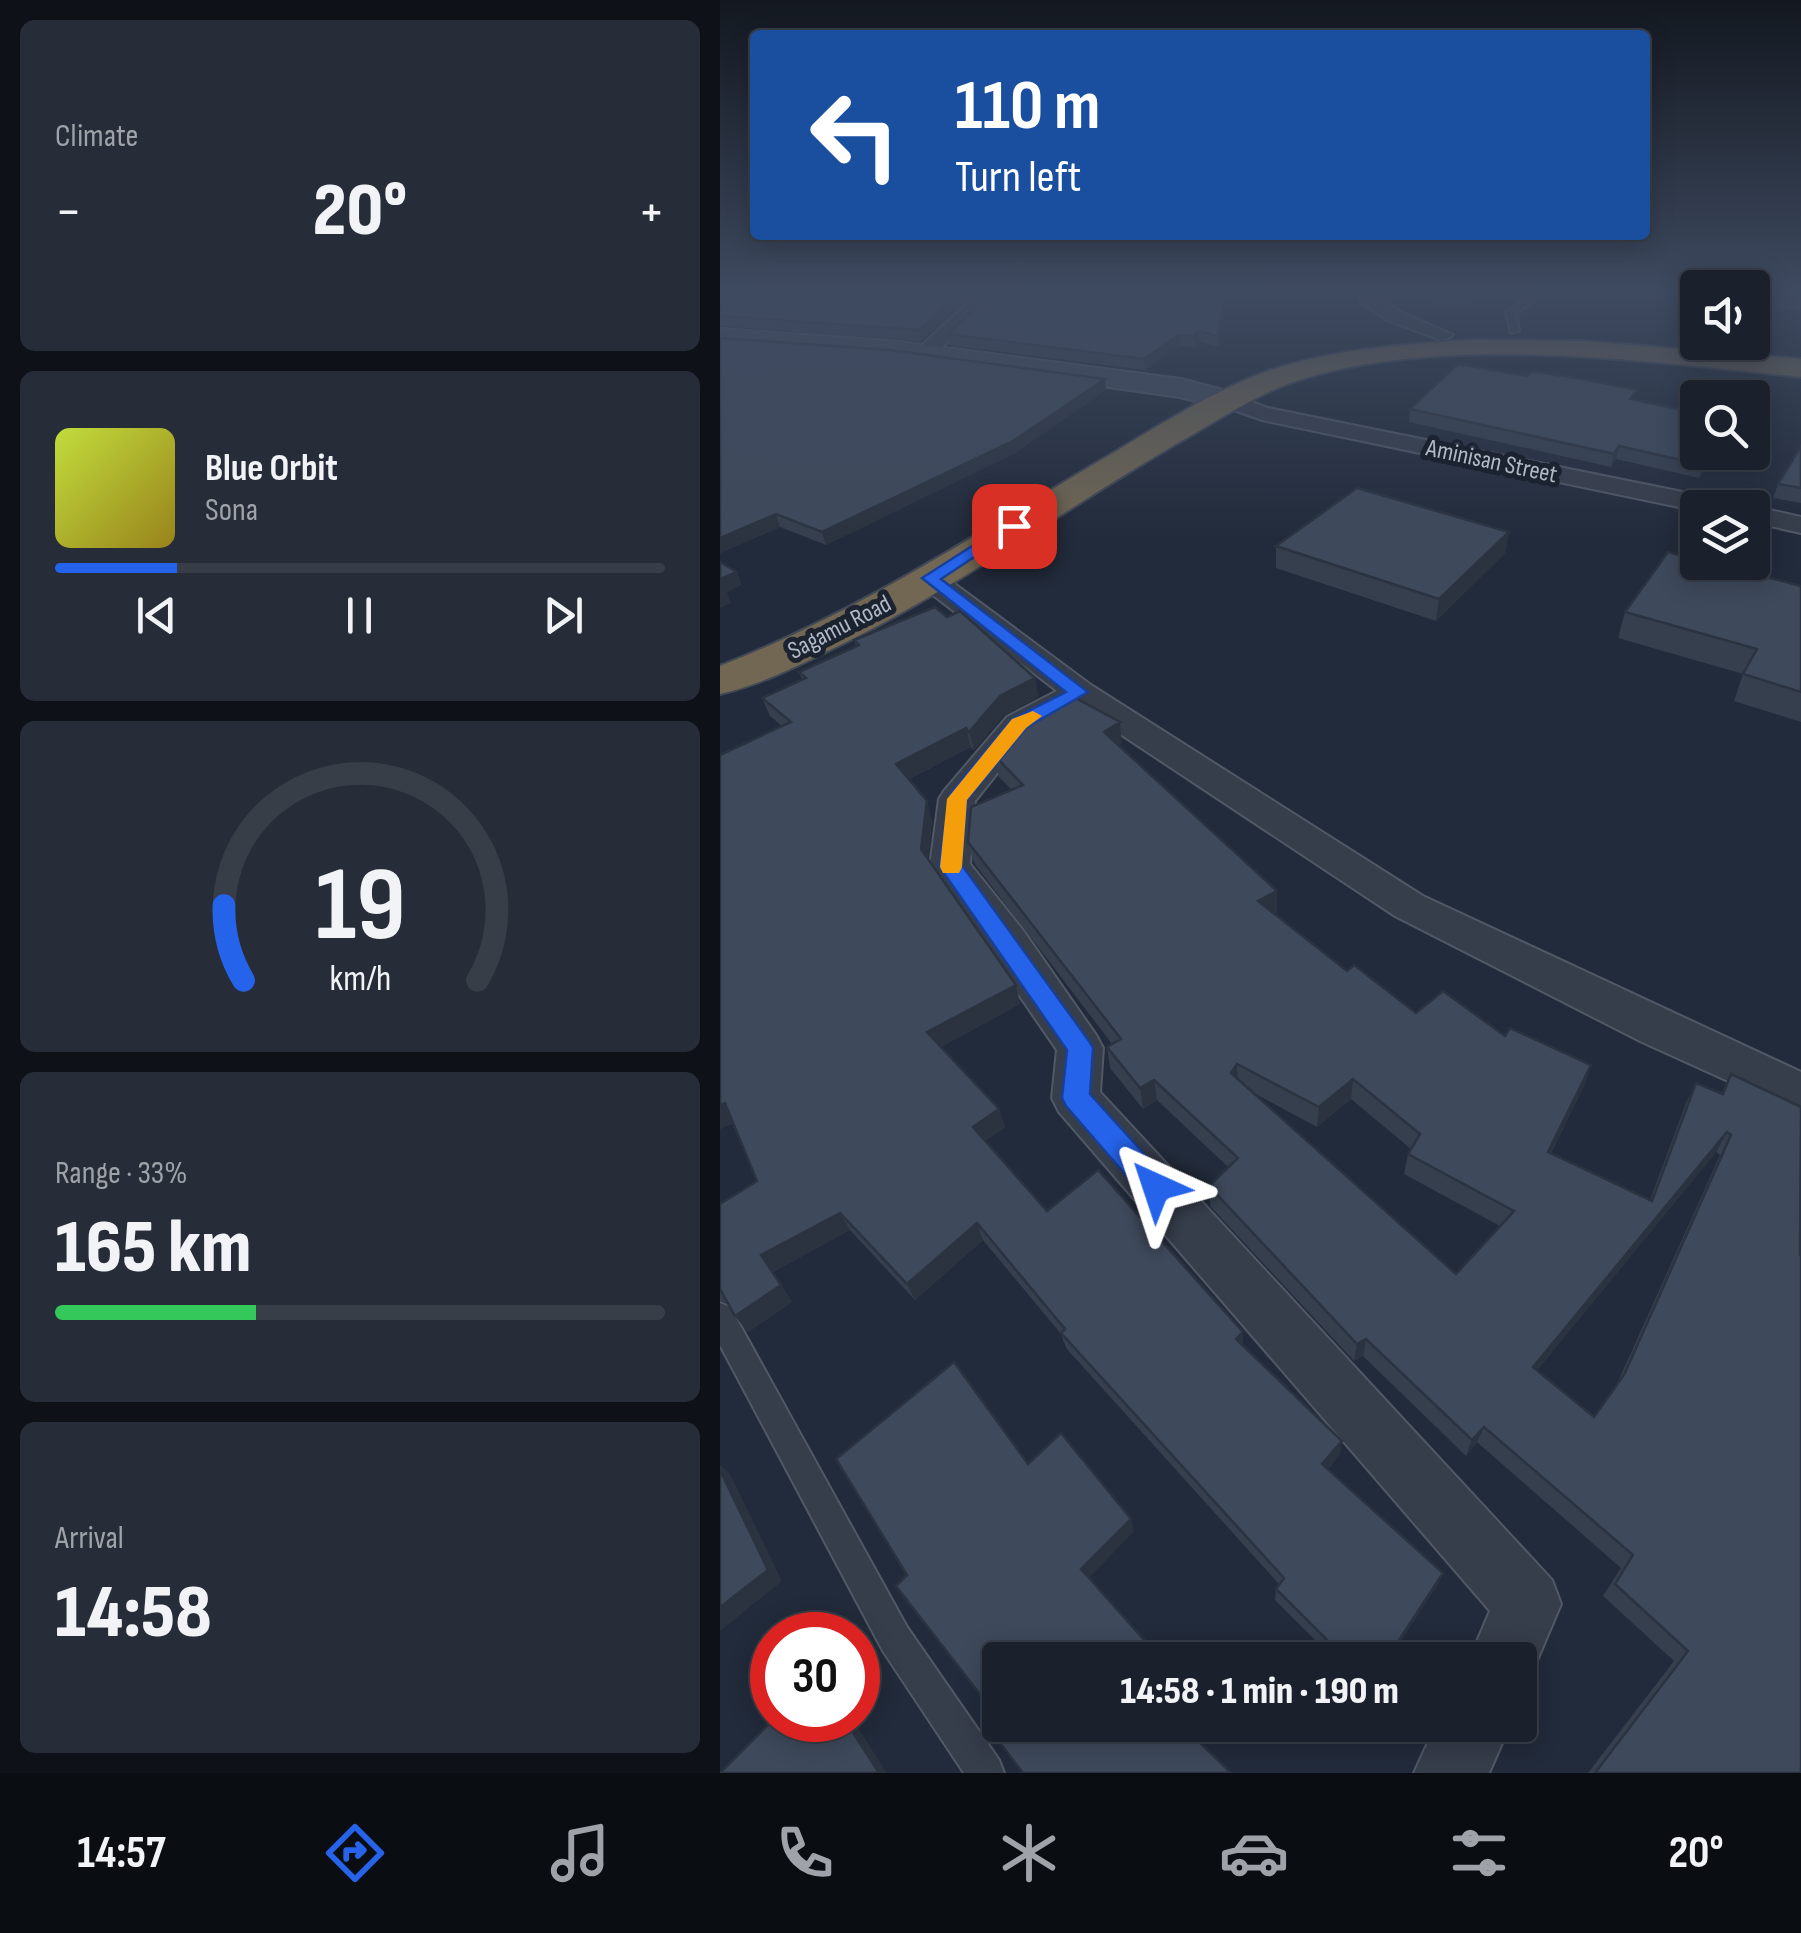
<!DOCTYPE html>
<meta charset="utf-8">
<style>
:root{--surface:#1a202c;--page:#272d38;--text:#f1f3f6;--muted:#9fa3a9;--line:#383e48;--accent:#2563eb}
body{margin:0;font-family:"Sofia Sans Condensed",sans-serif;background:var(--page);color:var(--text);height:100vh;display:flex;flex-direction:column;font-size:38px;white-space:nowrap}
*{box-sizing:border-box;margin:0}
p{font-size:32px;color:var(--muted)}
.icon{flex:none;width:55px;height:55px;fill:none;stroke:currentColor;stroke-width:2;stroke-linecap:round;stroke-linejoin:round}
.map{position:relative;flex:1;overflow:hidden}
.details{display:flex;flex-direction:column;gap:20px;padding:20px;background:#0e1218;width:720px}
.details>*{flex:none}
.guide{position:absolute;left:30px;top:30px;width:900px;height:210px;border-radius:10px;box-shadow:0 5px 25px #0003,0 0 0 2px var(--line);background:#1a4fa0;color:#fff;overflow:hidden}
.controls{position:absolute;left:960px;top:270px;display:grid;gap:20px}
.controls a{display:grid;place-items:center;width:90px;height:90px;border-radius:10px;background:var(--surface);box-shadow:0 5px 25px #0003,0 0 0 2px var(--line);font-size:50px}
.speed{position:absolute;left:30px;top:1612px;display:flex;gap:20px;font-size:50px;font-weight:700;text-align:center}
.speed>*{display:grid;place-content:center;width:130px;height:130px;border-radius:50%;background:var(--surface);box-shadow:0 5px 25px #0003,0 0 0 2px var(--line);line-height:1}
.speed .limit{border:15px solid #d22;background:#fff;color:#111}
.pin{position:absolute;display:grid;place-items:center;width:85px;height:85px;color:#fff;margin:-42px;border-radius:20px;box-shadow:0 5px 15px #0006}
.me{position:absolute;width:110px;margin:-55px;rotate:318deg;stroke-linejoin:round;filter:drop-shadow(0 0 8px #0008)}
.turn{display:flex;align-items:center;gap:35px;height:210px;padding:0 40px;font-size:45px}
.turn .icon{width:130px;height:130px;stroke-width:2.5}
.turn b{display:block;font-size:70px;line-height:85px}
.big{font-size:75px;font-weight:800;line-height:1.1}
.details .tile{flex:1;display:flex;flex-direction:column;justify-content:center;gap:15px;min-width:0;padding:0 35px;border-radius:15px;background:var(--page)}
.details .dial{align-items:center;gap:0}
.dial svg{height:260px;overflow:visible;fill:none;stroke:var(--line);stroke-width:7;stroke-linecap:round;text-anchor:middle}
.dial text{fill:var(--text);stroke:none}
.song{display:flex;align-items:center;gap:30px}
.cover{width:120px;height:120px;border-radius:15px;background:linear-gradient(135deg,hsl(70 70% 55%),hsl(50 70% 35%))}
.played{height:10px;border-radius:5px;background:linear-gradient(90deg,var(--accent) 20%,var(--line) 20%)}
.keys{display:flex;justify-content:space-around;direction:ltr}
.heat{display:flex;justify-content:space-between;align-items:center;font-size:55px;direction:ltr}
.charge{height:15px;border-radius:8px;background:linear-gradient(90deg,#34c759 33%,var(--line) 0)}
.trip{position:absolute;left:262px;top:1642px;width:555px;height:100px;border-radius:10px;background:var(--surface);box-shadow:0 5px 25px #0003,0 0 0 2px var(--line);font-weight:800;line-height:100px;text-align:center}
.tabs{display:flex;height:160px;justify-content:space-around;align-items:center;background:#0a0d12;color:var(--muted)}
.tabs .icon{width:70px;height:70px}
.tabs .current{color:var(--accent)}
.tabs b{font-size:45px;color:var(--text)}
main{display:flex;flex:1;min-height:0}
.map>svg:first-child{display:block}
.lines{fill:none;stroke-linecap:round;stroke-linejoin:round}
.lane-casing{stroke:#515866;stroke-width:4}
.street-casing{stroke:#515866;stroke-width:4}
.secondary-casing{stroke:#515866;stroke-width:4}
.highway-casing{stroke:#414856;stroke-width:4}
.lane{fill:#363d4b;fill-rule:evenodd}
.street{fill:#363d4b;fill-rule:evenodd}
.secondary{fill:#444c5e;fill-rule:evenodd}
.highway{fill:#716753;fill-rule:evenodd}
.wall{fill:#353f4e;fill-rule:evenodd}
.shaded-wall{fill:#2b3340}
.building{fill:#3e495b;stroke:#2b3340;stroke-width:2.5;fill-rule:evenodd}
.route{fill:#2563eb;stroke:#184099;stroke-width:2.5}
.slow{fill:#f59e0b}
.labels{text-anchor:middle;stroke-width:10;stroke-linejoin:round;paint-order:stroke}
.far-street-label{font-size:25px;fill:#b1b8c7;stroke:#1b2230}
</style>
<main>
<section class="details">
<div class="tile"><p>Climate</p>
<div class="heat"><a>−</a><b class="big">20°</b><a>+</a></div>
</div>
<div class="tile">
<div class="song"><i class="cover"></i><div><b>Blue Orbit</b><p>Sona</p></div></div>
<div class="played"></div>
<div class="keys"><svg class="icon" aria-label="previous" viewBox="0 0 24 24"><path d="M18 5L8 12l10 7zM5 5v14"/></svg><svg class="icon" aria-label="pause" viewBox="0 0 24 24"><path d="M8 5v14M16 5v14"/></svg><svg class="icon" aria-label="next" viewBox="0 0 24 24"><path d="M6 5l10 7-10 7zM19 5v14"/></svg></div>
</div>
<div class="tile dial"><svg viewBox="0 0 100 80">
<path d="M14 69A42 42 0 1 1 86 69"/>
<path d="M14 69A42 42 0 0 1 8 46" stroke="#2563eb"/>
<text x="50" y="56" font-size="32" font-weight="700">19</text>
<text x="50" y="72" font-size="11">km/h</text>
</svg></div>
<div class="tile"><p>Range · 33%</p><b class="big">165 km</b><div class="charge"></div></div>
<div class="tile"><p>Arrival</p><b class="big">14:58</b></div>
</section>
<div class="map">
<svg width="1081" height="1773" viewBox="0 0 1081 1773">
<rect width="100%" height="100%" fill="#222b3b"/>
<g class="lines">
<defs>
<g id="lane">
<polygon points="818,291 828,291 796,313 799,331 791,333 786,312"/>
<polygon points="0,1303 10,1307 187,1627 279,1760 284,1773 244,1773 163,1651 0,1345"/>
</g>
<g id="street">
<polygon points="261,291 280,291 212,357 198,357 198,349"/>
<polygon points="638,291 656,291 656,296 681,312 733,335 723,341 667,320 641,302"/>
<polygon points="511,394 548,408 1002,500 1015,508 978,508 978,511 542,420 503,406 500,401 503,396"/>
<polygon points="1032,506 1081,517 1081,533 1032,522 1032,508 1027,508"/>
<polygon points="210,570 220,573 371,685 703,896 1081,1072 1081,1114 922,1042 675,916 358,706 311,731 255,801 250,864 302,929 376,1035 383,1048 380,1092 832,1580 841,1604 807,1684 800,1687 800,1660 749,1660 770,1611 339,1112 332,1098 337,1050 210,866 219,799 224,791 287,717 337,691 200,585 196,579 200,573"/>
<polygon points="716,1725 790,1725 769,1773 694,1773"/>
</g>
<polygon id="secondary" points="0,329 172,341 461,379 522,395 526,401 522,407 511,410 460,397 172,357 0,345"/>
<path id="highway" d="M754 340 863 341 1081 359V377C929 361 715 332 570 383 532 397 498 420 463 440 345 508 235 590 112 649 76 667 39 685 0 694V666C134 614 253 536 376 463 431 431 490 391 551 370 616 349 686 344 754 340Z"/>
</defs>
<use href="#lane" class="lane-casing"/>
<use href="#street" class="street-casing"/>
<use href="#secondary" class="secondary-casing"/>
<use href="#highway" class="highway-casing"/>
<use href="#lane" class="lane"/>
<use href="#street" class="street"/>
<use href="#secondary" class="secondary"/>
<use href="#highway" class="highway"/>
</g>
<g class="wall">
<polygon points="0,291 256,291 201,341 0,326"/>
<polygon points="273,291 506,291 499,346 479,342 474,347 460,346 425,370 230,345 228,334"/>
<polygon points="586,291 637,291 635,295"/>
<polygon points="659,291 755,291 748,306 666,298"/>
<polygon points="1054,291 1081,291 1081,310 1056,309"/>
<polygon points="0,338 386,390 295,453 106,545 60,527 0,553"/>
<polygon points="915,400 1000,452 979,478 896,459 891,467 689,422 690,409"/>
<polygon points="1081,446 1081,503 1053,498 1058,484"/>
<polygon points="789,532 785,553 716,621 556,568 556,546"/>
<polygon points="1081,586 1081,722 1014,701 1023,674 898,638 905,612"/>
<polygon points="227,617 315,678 318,697 284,715 254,750 251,747 189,779 212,820 208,859 296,985 300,1004 221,1047 279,1109 285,1127 265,1141 327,1211 523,1332 523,1346 620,1454 608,1469 723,1573 718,1584 668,1660 615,1660 555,1600 556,1589 559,1584 346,1348 341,1334 263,1240 195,1300 130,1230 53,1272 72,1302 28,1332 15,1316 8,1303 0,1301 0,1204 37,1181 13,1123 0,1129 0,755 62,726 50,716 42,698 82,680 79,672 136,646 134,640"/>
<path d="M402 743 399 745 557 891V912L553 913 627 971 696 1013 785 1036 871 1065 864 1086 831 1153 930 1200 966 1103 976 1083 1001 1094 1011 1074 1080 1255 1081 1773H868L954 1661 883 1596 901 1568 757 1442 746 1456 643 1356 634 1361 490 1206 489 1186 508 1167 437 1100 423 1109 390 1068 387 1047 392 1044 254 863 248 842 292 790 279 777 275 756ZM532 1092 597 1127 631 1099 691 1149 688 1154 684 1174 780 1226 736 1274ZM996 1152 1000 1155 896 1386 874 1417 817 1370Z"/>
</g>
<g class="shaded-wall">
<polygon points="243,291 256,291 201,341 199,330"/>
<polygon points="505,291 506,291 499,346 498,336"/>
<polygon points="752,291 755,291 748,306 750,296"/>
<polygon points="478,331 479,342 474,347 474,336"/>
<polygon points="459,335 460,346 425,370 424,359"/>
<polygon points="385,379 386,390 295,453 106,545 102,532"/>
<polygon points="899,446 896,459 891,467 894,454"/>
<polygon points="994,452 1000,452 979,478 983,465"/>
<polygon points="56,514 60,527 0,553 0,538"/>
<polygon points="789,532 785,553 716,621 719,599"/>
<polygon points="17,572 22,585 7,592 11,603 0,608 0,579"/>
<polygon points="315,678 318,697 284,715 254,750 249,732 280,696"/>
<polygon points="400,722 402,743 387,753 384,732"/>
<polygon points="246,728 251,747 182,782 176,764"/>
<polygon points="207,801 212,820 207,868 201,849"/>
<polygon points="557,891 557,912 538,922 538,901"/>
<polygon points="296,985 300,1004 214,1051 207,1032"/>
<polygon points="517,1064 518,1084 511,1073"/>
<polygon points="871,1065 864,1086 821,1172 828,1152"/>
<polygon points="633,1079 631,1099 597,1127 599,1107"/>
<polygon points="434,1080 437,1100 423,1109 420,1088"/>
<polygon points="5,1103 17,1121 0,1129 0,1105"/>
<polygon points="279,1109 285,1127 259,1145 253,1127"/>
<polygon points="1007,1132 996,1152 805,1384 813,1367"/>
<polygon points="120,1213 130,1230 53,1272 72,1302 28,1332 15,1316 41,1255"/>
<polygon points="257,1223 263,1240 195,1300 187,1284"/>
<polygon points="523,1332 523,1348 516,1339"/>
<polygon points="646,1339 643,1356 634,1361 637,1344"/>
<polygon points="764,1427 757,1442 746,1456 752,1440"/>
<polygon points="622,1441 620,1454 601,1477 602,1464"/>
<polygon points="0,1465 10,1474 62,1581 0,1631"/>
<polygon points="411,1519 414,1531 367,1580 361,1569"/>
<polygon points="723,1573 718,1584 668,1660 666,1660"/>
<polygon points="125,1720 133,1720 167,1773 159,1773"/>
</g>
<g class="building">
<polygon points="0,291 243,291 199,330 0,316"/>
<polygon points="273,291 505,291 498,336 478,331 474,336 459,335 424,359 228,334"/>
<polygon points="698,291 752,291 750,296"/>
<polygon points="1058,291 1081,291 1081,300 1059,299"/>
<polygon points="0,338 169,350 385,379 293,441 102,532 56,514 0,538"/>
<polygon points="738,364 807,376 812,371 868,380 917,390 910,399 978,413 978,452 994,452 983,465 899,446 894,454 690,409"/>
<polygon points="1081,446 1081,488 1058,484"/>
<polygon points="637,488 789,532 719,599 556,546"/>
<polygon points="948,552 978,560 978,562 989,562 1081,586 1081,692 1023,674 1037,649 905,612"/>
<polygon points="0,562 17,572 0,579"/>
<polygon points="215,607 227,617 240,611 315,678 280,696 249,732 246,728 176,764 207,801 201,849 296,985 207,1032 279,1109 253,1127 327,1211 378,1170 523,1332 516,1339 622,1441 602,1464 723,1573 666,1660 627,1660 556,1589 564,1578 341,1333 345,1329 257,1223 187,1284 120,1213 41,1255 61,1285 15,1316 0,1289 0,1204 37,1181 5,1103 0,1105 0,755 71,722 42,698 86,678 79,672 139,645 134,640"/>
<path d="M348 694 400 722 384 732 557 891 538 901 627 971 634 965 696 1013 723 991 785 1036 790 1028 871 1065 828 1152 932 1201 976 1083 1003 1094 1011 1074 1081 1107 1080 1255 1081 1256V1773H875L968 1651 895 1584 913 1555 764 1427 752 1440 646 1339 637 1344 489 1186 518 1158 434 1080 420 1088 387 1047 401 1039 248 842 251 807 303 785 275 756 310 713ZM517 1064 599 1107 633 1079 700 1134 688 1154 794 1211 736 1274 511 1073ZM1007 1132 1011 1135 904 1375 874 1417 813 1367Z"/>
<polygon points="234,1362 308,1464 341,1433 411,1519 361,1569 442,1660 280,1660 280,1725 462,1725 511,1773 303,1773 264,1722 273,1711 176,1586 187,1575 116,1459"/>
<polygon points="0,1470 48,1570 0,1607"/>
<polygon points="53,1720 125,1720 159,1773 0,1773"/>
</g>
<linearGradient id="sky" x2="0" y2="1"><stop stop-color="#131820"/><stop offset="0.54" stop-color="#3e4a60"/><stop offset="1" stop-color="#3e4a60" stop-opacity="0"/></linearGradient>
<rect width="1081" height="539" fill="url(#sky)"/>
<polygon class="route" points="288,523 301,526 221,579 368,692 306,728 247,800 241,864 369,1041 373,1048 370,1094 446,1178 450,1187 446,1197 436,1200 425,1197 346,1106 342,1098 347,1050 219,866 230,794 292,719 346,692 202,578"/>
<polygon class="slow" points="313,711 322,716 306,728 247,800 242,867 239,873 223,873 220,867 227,799 292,719"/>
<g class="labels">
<g class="far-street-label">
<text transform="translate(772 460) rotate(12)" y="9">Aminisan Street</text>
<text transform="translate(119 626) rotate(-27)" y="9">Sagamu Road</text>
</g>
</g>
</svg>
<div class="controls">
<a><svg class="icon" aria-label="sound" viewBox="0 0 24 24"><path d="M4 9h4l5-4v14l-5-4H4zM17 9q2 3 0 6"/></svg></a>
<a><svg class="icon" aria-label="search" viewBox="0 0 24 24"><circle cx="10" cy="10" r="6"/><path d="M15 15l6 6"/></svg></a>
<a><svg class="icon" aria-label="layers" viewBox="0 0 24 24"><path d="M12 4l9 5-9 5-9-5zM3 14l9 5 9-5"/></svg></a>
</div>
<div class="speed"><div class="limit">30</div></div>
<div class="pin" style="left:294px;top:526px;background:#d93025"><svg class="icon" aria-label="arrive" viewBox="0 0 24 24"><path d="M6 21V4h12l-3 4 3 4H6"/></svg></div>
<svg class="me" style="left:436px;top:1187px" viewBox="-20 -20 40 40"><path d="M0-17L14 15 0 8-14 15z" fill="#2563eb" stroke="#fff" stroke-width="4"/></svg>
<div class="trip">14:58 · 1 min · 190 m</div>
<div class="guide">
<div class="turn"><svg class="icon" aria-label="left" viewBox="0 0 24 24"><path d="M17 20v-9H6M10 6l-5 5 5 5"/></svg><div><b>110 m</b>Turn left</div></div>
</div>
</div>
</main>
<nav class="tabs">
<b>14:57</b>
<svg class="icon current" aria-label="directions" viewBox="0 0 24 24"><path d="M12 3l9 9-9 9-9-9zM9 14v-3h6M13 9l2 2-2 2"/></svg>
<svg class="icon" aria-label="music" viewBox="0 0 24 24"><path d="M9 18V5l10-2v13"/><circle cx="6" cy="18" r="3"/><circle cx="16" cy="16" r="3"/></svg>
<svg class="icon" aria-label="phone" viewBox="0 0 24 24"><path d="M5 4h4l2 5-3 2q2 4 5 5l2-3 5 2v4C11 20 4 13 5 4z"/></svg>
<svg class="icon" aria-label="climate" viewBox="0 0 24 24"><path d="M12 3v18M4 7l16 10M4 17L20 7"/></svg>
<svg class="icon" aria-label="car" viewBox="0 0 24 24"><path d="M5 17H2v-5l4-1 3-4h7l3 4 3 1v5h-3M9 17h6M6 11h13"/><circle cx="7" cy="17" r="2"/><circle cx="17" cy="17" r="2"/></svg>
<svg class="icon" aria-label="filters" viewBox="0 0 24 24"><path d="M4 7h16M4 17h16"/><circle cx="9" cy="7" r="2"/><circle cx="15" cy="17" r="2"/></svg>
<b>20°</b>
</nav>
